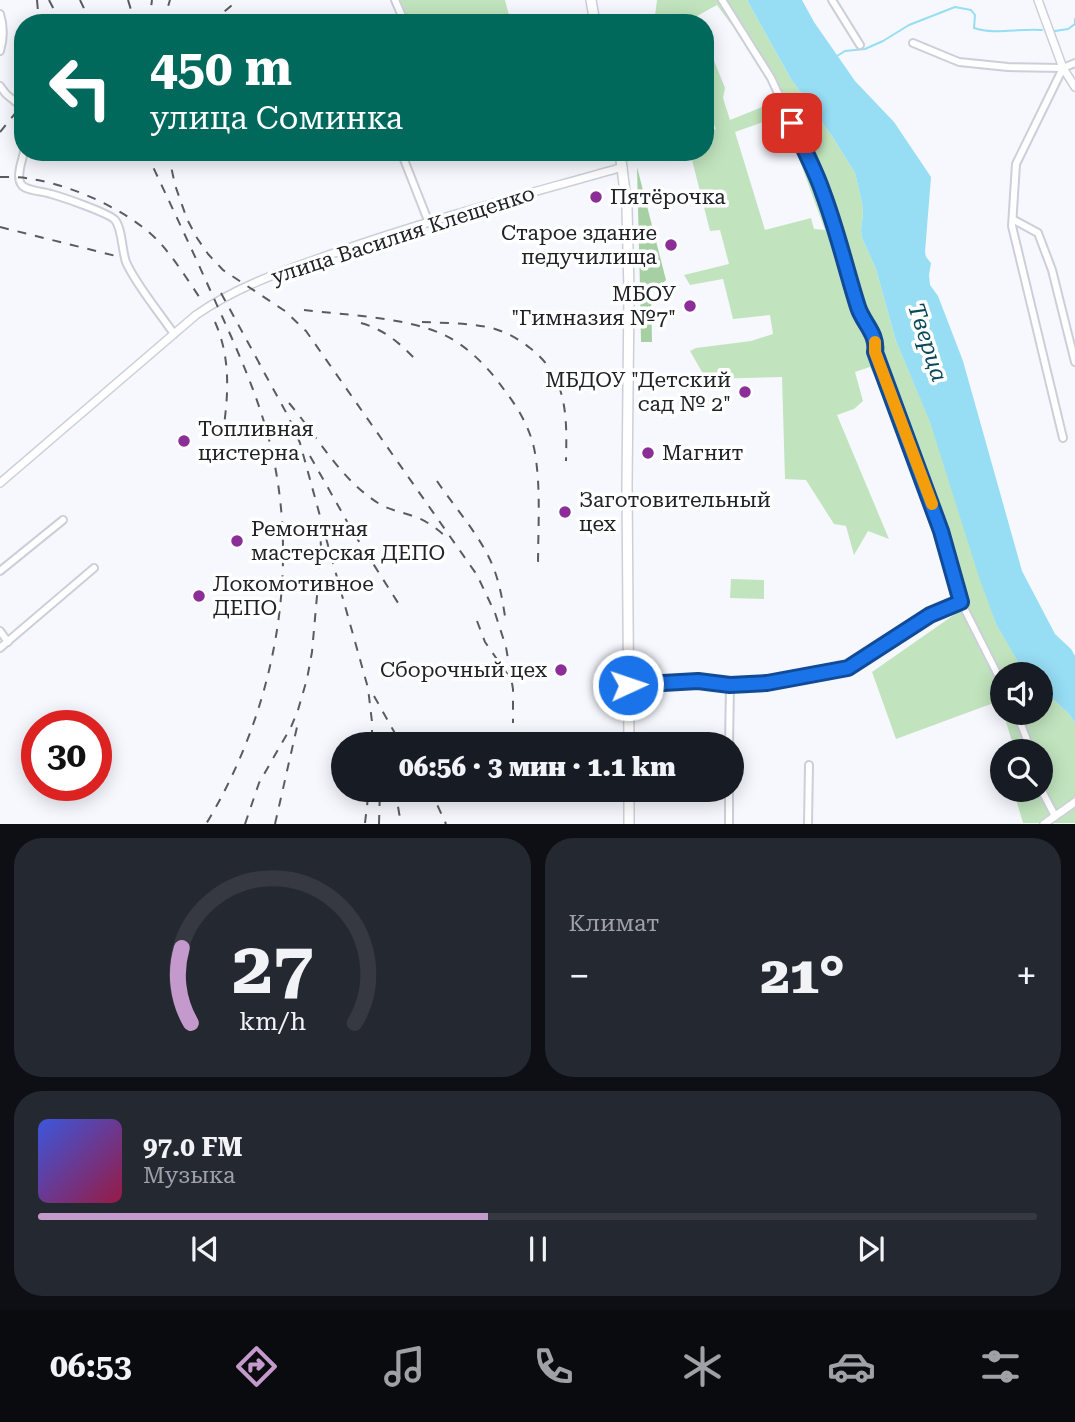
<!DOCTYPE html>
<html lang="ru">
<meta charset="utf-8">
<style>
:root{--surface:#171b24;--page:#242831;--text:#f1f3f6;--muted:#9ea1a6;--line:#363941;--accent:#c49acc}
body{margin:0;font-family:"Roboto Serif",serif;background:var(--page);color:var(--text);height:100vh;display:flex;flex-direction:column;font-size:26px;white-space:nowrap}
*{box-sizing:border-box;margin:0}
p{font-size:23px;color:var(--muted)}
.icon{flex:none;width:38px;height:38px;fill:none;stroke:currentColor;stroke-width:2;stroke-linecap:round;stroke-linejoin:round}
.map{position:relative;height:824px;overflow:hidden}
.details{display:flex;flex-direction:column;gap:14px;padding:14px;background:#0d0f14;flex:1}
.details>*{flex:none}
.banner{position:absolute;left:14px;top:14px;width:700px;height:147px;border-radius:28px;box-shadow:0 4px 18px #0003;background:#00695c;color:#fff;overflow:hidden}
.fabs{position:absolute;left:990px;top:662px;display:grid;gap:14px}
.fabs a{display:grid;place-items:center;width:63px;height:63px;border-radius:50%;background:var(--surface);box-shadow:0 4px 18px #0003;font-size:35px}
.speed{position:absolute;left:21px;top:710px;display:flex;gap:14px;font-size:35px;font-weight:700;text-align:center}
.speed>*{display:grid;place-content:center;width:91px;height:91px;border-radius:50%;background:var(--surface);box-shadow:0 4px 18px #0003;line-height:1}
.speed .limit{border:10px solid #d22;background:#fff;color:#111}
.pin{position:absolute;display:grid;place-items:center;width:60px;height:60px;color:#fff;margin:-30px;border-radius:14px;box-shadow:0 4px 10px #0006}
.me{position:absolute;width:77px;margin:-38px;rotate:87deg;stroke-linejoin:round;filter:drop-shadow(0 0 5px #0008)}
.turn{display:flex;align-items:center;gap:24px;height:147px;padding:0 21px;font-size:32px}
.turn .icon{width:91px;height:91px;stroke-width:2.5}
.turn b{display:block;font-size:49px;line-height:60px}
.big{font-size:52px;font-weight:800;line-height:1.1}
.details .widget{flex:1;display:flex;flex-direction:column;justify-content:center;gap:10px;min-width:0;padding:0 24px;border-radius:28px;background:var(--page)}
.details .dial{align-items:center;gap:0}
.dial svg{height:182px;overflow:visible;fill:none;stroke:var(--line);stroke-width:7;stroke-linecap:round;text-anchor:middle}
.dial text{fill:var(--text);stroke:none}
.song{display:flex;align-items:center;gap:21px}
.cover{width:84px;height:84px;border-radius:10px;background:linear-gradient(135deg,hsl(230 70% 55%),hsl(340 70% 35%))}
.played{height:7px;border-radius:4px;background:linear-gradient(90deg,var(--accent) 45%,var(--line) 45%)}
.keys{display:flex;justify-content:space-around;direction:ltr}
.heat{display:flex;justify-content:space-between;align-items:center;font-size:38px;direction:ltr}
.details .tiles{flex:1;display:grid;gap:14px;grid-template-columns:1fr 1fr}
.widget:last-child{grid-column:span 2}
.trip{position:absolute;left:331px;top:732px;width:413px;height:70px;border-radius:35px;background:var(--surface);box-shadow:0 4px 18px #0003;font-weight:800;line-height:70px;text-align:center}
.menu{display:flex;height:112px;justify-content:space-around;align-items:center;background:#090b0e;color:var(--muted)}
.menu .icon{width:49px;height:49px}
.menu .selected{color:var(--accent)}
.menu b{font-size:32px;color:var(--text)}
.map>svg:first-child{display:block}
.green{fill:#c1e4be;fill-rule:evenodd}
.forest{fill:#a6d0a3}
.water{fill:#97ddf4}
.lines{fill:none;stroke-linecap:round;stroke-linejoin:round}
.stream{stroke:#97ddf4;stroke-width:2}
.minor-casing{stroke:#cccfd9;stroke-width:10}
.tertiary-casing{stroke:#cccfd9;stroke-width:10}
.secondary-casing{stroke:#cccfd9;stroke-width:12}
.minor{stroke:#fff;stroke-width:6}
.tertiary{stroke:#fff;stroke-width:7}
.secondary{stroke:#fff;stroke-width:9}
.rail{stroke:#5a5b60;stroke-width:2;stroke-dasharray:9 9;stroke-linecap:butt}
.route-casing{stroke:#114b97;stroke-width:18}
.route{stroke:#1a73e8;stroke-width:12}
.slow{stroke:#f59e0b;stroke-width:12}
.poi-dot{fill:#8c2e98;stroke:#fff;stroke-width:2.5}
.labels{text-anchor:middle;stroke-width:7;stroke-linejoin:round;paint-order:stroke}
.poi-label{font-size:21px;fill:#212226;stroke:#fff;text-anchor:start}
.street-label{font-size:21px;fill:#212226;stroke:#fff}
.water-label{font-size:23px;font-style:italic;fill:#0b4959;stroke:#fff}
</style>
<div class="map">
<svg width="1075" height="824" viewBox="0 0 1075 824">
<rect width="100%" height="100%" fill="#f6f8fe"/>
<g class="green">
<polygon points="400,0 505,0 511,23 410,23"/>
<path d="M657 0H747L791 79 832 136 855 173 862 202 863 215 861 230 862 238 876 269 896 341 930 421 996 624 1026 674H1003V710L999 701 896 739 872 672 958 612 946 529 870 367 855 372 863 401 854 409 837 415 889 539 868 531 854 555 846 526 834 524 806 480 785 479 782 377 706 379 690 351 696 348 751 341 773 334 770 315 733 319 723 279 690 285 684 275 729 264 720 230 710 231 691 156V152H705V131L716 129 705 104V38L725 88 723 98 730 120 777 101 771 78 717 5 697 16 699 23H633L655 16ZM783 115 825 230 814 229 811 218 765 230 735 132Z"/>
<polygon points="731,579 764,580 764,599 730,598"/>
<polygon points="1041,688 1069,714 1075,723 1075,823 1023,823 1013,789 1041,789 1041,751 1015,751 1003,712 1041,712"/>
</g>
<g class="forest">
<polygon points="637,167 666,280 659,287 640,288"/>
<polygon points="651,293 652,342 641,342 640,294"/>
</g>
<polygon class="water" points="747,0 802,0 814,22 855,81 894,122 931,177 925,252 926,257 931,263 929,275 930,285 938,296 963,361 1022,571 1055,634 1071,649 1075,656 1075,723 1069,714 1041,688 1041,674 1024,672 996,624 979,577 930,422 896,341 876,269 862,238 861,230 863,215 862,202 855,173 832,136 791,79"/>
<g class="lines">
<g class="stream">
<polyline points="1075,19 1075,23"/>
<polyline points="1055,31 1068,29 1075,24"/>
<path d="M837 56 845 51 865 49 883 41 909 25 955 7 971 10 975 15 974 28C995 35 1019 28 1042 30"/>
</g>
<defs>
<g id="minor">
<polyline points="395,0 405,23"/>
<polyline points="722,0 771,78 823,191 848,269 859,311 874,335 876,345 875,352 941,531 961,602 1003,685"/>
<polyline points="832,0 860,45"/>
<path d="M0 14C4 27 4 38 0 51"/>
<polyline points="913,43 959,62 1008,67 1063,68 1075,63"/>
<polyline points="1063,68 1016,164 1012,226 1063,438"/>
<polyline points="0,86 6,94 23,108"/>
<path d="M24 152C22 161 16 176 21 184 25 191 43 191 51 194 62 197 109 213 115 220 122 228 122 251 126 262 136 285 160 313 174 334"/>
<polyline points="401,152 429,223"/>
<polyline points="1014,220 1038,233 1052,270 1075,362"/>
<polyline points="0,571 63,520"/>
<polyline points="0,631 8,642"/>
<polyline points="0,648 94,568"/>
<polyline points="628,685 698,682 730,685 767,683 848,668 930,615 961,602"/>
<polyline points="1016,712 1026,737 1029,751"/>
<polyline points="729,744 730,685"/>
<polyline points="1041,789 1055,816"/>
<polyline points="729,824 729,789"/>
<polyline points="808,824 809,765"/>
</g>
<g id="tertiary">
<polyline points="1038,0 1063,68 1075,87"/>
<path d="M0 483 196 315C239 285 289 269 337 252 431 219 528 194 623 167"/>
<polyline points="1044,824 1075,802"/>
</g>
<g id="secondary">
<polyline points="591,0 595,23"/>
<polyline points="620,152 627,208 629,292 627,486 629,744"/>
<polyline points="629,789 629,824"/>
</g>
</defs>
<use href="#minor" class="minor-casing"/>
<use href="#tertiary" class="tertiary-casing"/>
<use href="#secondary" class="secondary-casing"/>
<use href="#minor" class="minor"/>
<use href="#tertiary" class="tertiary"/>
<use href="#secondary" class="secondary"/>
<g class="rail">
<polyline points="37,0 39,23"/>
<polyline points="49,0 61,23"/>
<polyline points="80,0 91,23"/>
<polyline points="128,0 135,23"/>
<polyline points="149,23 152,0"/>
<polyline points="163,23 170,0"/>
<polyline points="211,23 238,0"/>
<polyline points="0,132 17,111 23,99"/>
<path d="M146 152C168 199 190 245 211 292 236 347 262 402 274 461 299 584 271 717 206 824"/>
<polyline points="168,152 175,185 187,219 197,238 208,254 223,270 285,311 306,331 477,575 495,613 506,647 513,689 513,723"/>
<path d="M0 177C11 177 22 177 32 179 75 186 132 212 161 244 176 261 189 282 202 301"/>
<polyline points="0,227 116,256"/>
<polyline points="221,293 263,370"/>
<path d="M304 310C345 315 404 317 442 334 467 345 489 368 505 391 519 409 531 430 535 453 541 489 538 529 538 566"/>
<path d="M215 322C232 360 228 400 222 439"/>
<path d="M422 322C445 323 469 323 492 328 506 332 519 339 530 348 568 377 567 417 566 461"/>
<path d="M361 323C383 329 400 343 415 359"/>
<path d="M289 403C318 437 339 478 378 503 389 510 401 512 413 516 425 520 435 527 445 536"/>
<polyline points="310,456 353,532 400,606"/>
<path d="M437 481C455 508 479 534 492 564 500 583 503 603 506 623"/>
<polyline points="326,538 368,688 372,722 372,744"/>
<polyline points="477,621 485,642 508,675"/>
<polyline points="374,696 401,744"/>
<polyline points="395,789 401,824"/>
<polyline points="430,789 446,824"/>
<polyline points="365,823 369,789"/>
<polyline points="245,824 259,783 291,727 298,710 307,679 312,652 321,551 320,516 300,443 288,416 259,363"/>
<polyline points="275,824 297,727"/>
<polyline points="379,824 380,789"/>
</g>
</g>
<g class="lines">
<defs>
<path id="route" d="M628 685 698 681 730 685 767 683 848 668 930 615 961 602 941 531 875 352C878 334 863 323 858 307 846 269 837 230 823 193 815 169 802 146 792 123"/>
</defs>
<use href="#route" class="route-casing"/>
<use href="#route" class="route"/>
<polyline class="slow" points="875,342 875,352 932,504"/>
</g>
<g class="poi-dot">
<circle cx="596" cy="197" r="7"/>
<circle cx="671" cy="245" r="7"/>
<circle cx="690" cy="306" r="7"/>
<circle cx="745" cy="392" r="7"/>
<circle cx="184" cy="441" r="7"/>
<circle cx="648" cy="453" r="7"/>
<circle cx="565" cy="512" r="7"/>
<circle cx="237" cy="541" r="7"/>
<circle cx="199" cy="596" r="7"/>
<circle cx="561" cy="670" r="7"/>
</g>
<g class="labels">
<g class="poi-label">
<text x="610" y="204">Пятёрочка</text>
<text x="657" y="240" text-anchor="end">Старое здание<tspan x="657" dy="24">педучилища</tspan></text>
<text x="676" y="301" text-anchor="end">МБОУ<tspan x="676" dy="24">"Гимназия №7"</tspan></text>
<text x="731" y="387" text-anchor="end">МБДОУ "Детский<tspan x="731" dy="24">сад № 2"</tspan></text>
<text x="198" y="436">Топливная<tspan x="198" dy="24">цистерна</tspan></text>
<text x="662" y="460">Магнит</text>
<text x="579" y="507">Заготовительный<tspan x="579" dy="24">цех</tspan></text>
<text x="251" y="536">Ремонтная<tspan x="251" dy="24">мастерская ДЕПО</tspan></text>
<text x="213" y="591">Локомотивное<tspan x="213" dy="24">ДЕПО</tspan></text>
<text x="547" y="677" text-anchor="end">Сборочный цех</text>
</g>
<g class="street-label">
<text transform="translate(403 235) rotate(-18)" y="7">улица Василия Клещенко</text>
</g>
<g class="water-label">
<text transform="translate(928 342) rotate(72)" y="8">Тверца</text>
</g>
</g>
</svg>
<div class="fabs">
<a><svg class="icon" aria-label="sound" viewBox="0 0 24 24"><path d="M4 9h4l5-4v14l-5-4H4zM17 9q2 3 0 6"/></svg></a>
<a><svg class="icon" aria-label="search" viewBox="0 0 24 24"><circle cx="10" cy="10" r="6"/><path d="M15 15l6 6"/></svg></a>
</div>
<div class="speed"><div class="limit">30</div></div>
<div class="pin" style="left:792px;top:123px;background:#d93025"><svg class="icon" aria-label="arrive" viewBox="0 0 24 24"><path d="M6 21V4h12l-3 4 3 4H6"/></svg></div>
<svg class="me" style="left:628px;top:685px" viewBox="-20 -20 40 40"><circle r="17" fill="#1a73e8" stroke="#fff" stroke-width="3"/><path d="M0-11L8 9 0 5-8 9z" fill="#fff"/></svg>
<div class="trip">06:56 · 3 мин · 1.1 km</div>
<div class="banner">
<div class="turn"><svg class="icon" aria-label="left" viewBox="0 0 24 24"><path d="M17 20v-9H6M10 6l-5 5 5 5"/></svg><div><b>450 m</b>улица Соминка</div></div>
</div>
</div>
<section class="details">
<div class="tiles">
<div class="widget dial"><svg viewBox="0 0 100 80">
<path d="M14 69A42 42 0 1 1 86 69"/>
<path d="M14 69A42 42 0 0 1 10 36" stroke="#c49acc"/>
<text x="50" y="56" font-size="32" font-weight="700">27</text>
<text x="50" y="72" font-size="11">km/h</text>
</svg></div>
<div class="widget"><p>Климат</p>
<div class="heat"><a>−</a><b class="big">21°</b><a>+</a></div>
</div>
<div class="widget">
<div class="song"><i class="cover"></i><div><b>97.0 FM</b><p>Музыка</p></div></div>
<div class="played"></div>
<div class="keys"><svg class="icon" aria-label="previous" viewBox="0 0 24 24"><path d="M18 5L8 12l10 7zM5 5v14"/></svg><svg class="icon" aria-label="pause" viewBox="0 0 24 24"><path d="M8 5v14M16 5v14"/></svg><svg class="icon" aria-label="next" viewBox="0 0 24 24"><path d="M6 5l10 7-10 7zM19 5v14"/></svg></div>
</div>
</div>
</section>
<nav class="menu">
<b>06:53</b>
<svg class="icon selected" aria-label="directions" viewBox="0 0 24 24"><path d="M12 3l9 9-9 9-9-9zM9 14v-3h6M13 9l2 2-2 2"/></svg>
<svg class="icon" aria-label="music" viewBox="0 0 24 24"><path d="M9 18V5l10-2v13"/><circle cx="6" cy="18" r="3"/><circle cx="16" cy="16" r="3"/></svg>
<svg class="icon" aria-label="phone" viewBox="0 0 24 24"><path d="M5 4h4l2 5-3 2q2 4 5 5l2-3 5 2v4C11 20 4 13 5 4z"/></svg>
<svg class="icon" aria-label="climate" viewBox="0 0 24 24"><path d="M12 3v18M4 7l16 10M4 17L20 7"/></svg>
<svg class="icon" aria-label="car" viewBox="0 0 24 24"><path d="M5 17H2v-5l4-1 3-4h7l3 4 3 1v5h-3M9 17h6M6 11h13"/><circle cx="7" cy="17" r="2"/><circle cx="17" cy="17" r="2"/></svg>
<svg class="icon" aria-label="filters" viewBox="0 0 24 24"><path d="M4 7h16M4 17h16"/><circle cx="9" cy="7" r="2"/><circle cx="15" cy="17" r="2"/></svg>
</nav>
